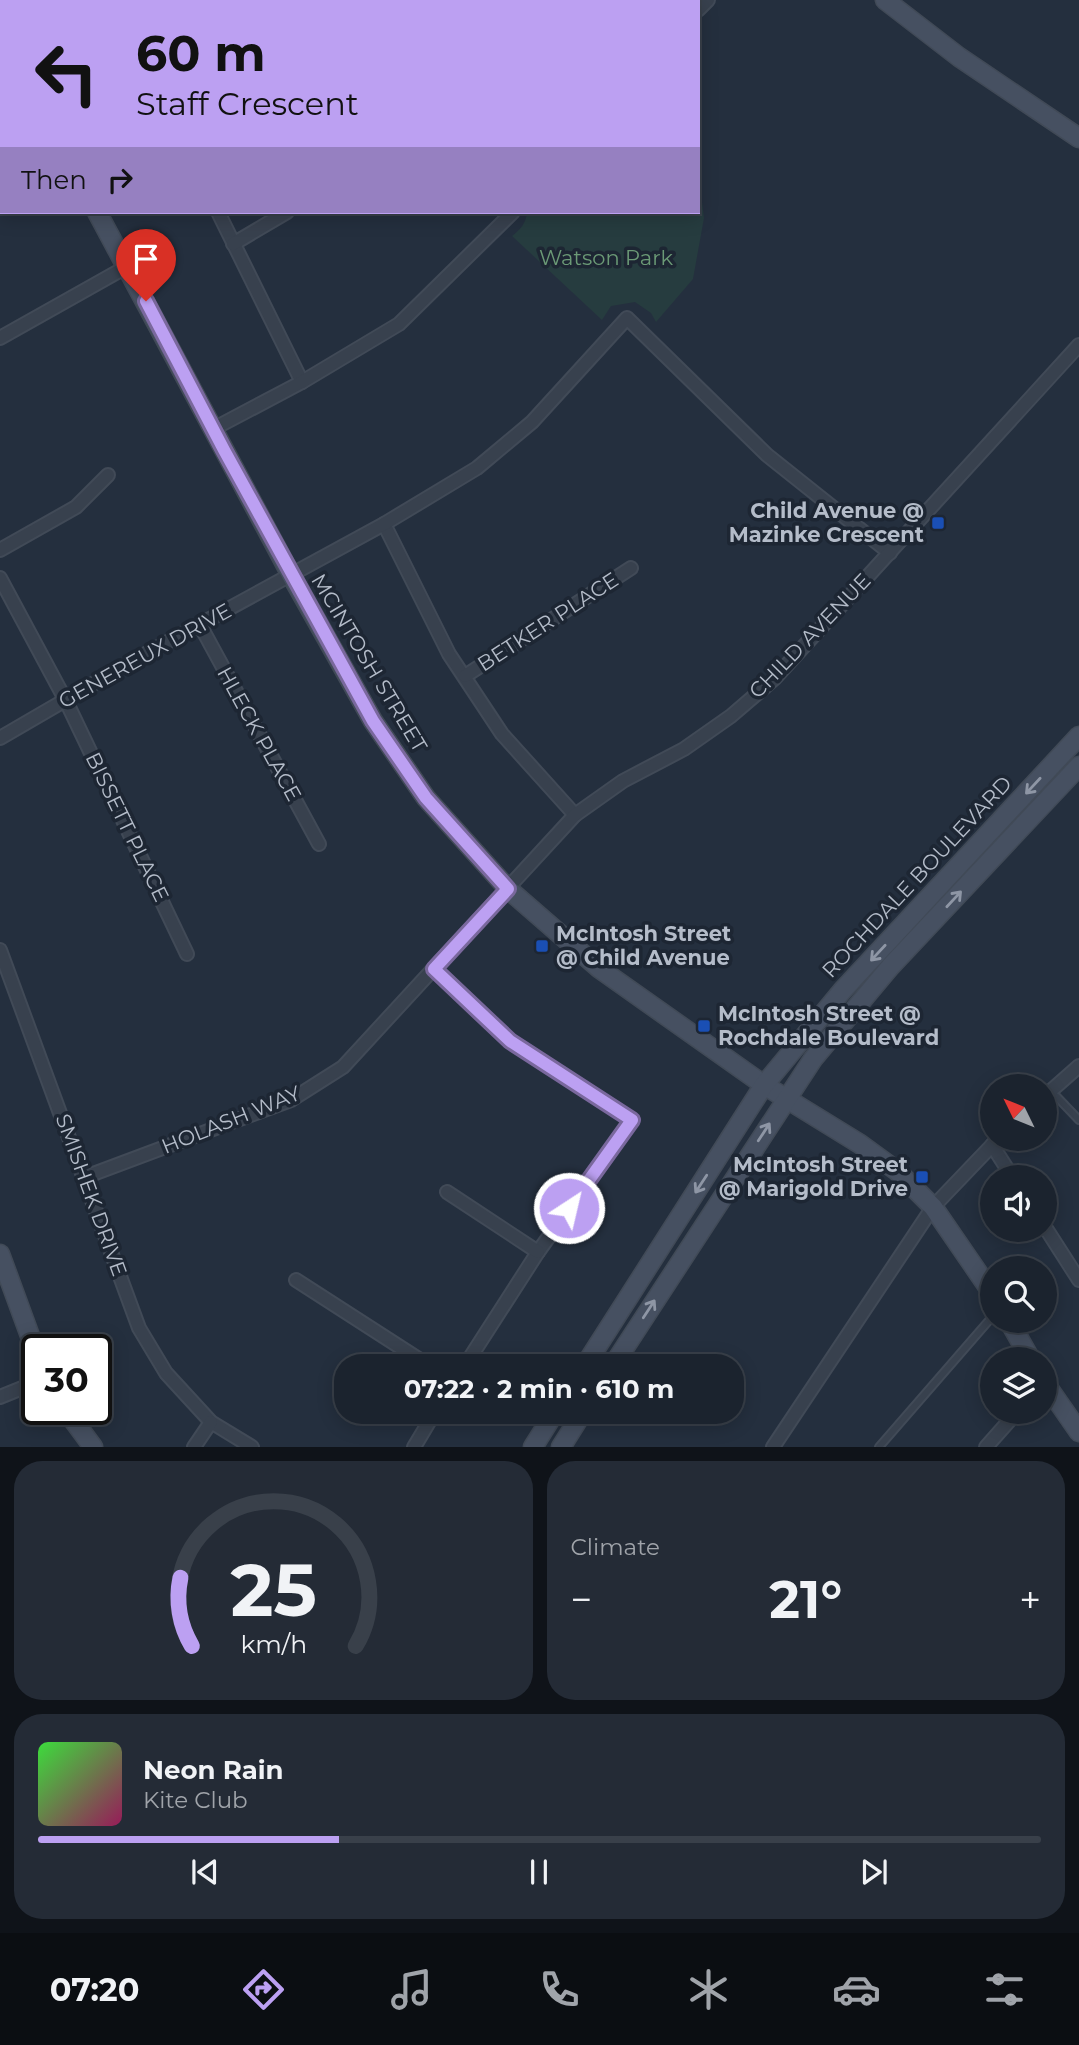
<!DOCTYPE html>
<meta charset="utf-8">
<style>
:root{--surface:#1b232e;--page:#242b36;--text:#f1f3f6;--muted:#a0a4aa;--line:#39404a;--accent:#bca0f2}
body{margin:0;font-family:Montserrat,sans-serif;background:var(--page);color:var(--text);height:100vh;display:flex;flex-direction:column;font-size:26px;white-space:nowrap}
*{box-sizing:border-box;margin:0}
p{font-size:23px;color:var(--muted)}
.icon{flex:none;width:38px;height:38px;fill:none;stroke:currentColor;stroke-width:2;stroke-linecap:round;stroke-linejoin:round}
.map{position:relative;height:1447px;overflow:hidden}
.side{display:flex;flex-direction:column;gap:14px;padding:14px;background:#0f1319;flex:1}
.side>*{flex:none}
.hud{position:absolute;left:0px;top:0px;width:700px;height:214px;box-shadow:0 4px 18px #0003,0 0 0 2px var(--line);background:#bca0f2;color:#111;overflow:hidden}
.needle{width:46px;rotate:313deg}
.tools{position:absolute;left:980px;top:1074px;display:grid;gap:14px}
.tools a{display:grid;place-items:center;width:77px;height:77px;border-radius:50%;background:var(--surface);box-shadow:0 4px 18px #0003,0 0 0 2px var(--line);font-size:35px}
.speed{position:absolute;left:21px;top:1334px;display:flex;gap:14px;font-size:35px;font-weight:700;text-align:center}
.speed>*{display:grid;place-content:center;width:91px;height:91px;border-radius:50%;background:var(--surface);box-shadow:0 4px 18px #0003,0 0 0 2px var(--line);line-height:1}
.speed .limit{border:4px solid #111;border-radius:10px;background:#fff;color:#111}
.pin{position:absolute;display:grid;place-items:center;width:60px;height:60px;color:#fff;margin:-72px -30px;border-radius:50% 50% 50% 0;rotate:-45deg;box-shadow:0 0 7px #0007}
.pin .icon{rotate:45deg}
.me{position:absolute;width:77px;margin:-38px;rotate:35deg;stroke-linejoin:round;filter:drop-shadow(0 0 5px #0008)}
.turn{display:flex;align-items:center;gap:24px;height:147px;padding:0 21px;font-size:32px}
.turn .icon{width:91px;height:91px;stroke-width:2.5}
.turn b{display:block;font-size:49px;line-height:60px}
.then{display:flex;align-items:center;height:66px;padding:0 21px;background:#0003;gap:14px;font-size:26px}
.big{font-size:52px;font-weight:700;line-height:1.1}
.side .tile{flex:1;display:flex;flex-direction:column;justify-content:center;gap:10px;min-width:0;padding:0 24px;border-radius:28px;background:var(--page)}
.side .dial{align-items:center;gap:0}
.dial svg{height:182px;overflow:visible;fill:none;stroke:var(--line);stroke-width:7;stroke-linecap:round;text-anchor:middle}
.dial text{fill:var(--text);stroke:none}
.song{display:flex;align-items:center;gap:21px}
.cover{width:84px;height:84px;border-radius:10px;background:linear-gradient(135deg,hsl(120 70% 55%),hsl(330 70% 35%))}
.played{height:7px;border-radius:4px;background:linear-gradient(90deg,var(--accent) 30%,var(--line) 30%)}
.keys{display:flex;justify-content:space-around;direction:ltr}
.heat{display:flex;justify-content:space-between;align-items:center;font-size:38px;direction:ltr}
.side .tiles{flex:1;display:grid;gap:14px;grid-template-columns:1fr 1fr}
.tile:last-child{grid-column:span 2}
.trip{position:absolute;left:334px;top:1354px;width:410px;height:70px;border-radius:28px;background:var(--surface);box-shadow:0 4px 18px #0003,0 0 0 2px var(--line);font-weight:700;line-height:70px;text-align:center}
.dock{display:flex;height:112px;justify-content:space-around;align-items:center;background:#0b0e12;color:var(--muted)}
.dock .icon{width:49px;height:49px}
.dock .active{color:var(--accent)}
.dock b{font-size:32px;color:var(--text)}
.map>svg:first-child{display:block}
.green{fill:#263c3f}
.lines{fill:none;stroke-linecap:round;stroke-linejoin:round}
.lane-casing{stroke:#414a57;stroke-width:10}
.street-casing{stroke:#414a57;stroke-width:16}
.secondary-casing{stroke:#414a57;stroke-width:21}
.lane{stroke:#38414e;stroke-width:6}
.street{stroke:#38414e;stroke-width:12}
.secondary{stroke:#465061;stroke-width:18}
.oneway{stroke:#8e96a5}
.route-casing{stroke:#7a689d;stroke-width:18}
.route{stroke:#bca0f2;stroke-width:12}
.transit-dot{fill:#1a4fb4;stroke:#1d2633;stroke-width:2.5}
.labels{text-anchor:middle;stroke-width:7;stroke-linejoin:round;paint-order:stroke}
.park-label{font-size:21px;fill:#6b9a76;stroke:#1d2633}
.poi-label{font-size:21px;font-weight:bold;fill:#b4bcc9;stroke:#1d2633;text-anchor:end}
.street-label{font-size:21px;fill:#b4bcc9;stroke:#1d2633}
</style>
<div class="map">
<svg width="1079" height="1447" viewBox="0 0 1079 1447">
<rect width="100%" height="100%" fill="#242f3e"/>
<path class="green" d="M698 170 704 218 693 279 656 322 651 313 635 302 611 306 602 320 512 236C521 229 526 223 527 212H698Z"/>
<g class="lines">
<defs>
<g id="lane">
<polyline points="1049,1092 1057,1097 1079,1120"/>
<polyline points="879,1447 992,1317"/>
</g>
<g id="street">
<polyline points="45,0 47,2"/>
<polyline points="553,0 554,2"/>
<polyline points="297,2 300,0"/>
<polyline points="364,2 367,0"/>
<polyline points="698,10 708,0"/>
<polyline points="218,212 302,382"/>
<polyline points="233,244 287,212"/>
<polyline points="0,338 128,266"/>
<polyline points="213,429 302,382 399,324 513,212"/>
<polyline points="384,524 449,654 502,734 575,815"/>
<polyline points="0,550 76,507 108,475"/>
<polyline points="0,578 66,701 187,954"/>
<polyline points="200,625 319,844"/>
<polyline points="465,676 631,568"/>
<polyline points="0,738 129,663 384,524 477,468 532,422 627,318 767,455 890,553"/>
<polyline points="0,950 139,1328 166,1373 211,1422 252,1447"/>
<polyline points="434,969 510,1041 632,1120 538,1252 464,1367"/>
<polyline points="1045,1096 1079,1066"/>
<polyline points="992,1145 1013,1178"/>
<polyline points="85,1177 291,1100 343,1067 575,815 623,781 684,749 731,716 774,679 1079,345"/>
<polyline points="447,1192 538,1252"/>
<polyline points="1045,1227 1079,1280"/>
<polyline points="296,1280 431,1367"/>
<polyline points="0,1397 37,1382"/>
<polyline points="194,1447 211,1422"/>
<polyline points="414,1447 435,1412"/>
<polyline points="773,1447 933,1207 998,1139"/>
<polyline points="986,1447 1017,1412"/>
</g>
<g id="secondary">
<polyline points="885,0 959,57 1079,138"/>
<polyline points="0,91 2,92"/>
<polyline points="97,212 291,575 373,721 426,798 508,889 600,969 764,1085 860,1144 897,1171 933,1207 992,1293"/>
<polyline points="0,1254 37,1355"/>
<polyline points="1009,1321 1031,1360"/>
<polyline points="584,1367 764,1085 842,991 1079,736"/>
<polyline points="612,1367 813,1059 890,967 1079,766"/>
<polyline points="1045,1383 1079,1432"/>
<polyline points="65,1409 93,1447"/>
<polyline points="533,1447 555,1412"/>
<polyline points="561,1447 583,1412"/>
</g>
</defs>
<use href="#lane" class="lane-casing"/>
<use href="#street" class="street-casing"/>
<use href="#secondary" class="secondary-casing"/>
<use href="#lane" class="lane"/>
<use href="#street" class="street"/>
<use href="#secondary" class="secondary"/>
</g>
<defs><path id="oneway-shaft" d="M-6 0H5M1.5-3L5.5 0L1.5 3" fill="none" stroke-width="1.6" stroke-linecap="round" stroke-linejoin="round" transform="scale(1.75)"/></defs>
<g class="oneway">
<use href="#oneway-shaft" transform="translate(1033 786) rotate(133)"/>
<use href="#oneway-shaft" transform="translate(954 899) rotate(-47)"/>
<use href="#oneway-shaft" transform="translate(878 953) rotate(133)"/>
<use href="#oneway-shaft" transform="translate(764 1132) rotate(-57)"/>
<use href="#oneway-shaft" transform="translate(701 1184) rotate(123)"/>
<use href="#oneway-shaft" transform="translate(649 1309) rotate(-57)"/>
</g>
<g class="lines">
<defs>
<polyline id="route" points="146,301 224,450 373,721 426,798 508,889 434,969 510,1041 632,1120 569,1208"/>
</defs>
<use href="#route" class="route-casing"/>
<use href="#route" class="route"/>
</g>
<g class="transit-dot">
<rect x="931" y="516" width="14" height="14" rx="3.5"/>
<rect x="535" y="939" width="14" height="14" rx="3.5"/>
<rect x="697" y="1019" width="14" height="14" rx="3.5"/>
<rect x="915" y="1170" width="14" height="14" rx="3.5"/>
</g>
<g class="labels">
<g class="park-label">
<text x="606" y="265">Watson Park</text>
</g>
<g class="poi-label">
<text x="924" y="518">Child Avenue @<tspan x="924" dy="24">Mazinke Crescent</tspan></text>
<text x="556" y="941" text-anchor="start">McIntosh Street<tspan x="556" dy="24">@ Child Avenue</tspan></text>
<text x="718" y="1021" text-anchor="start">McIntosh Street @<tspan x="718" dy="24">Rochdale Boulevard</tspan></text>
<text x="908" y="1172">McIntosh Street<tspan x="908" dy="24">@ Marigold Drive</tspan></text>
</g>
<g class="street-label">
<text transform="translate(548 622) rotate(-33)" y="7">BETKER PLACE</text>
<text transform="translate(810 636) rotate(-46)" y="7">CHILD AVENUE</text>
<text transform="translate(145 656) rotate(-29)" y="7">GENEREUX DRIVE</text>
<text transform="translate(369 663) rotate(59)" y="7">MCINTOSH STREET</text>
<text transform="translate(259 734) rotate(61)" y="7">HLECK PLACE</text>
<text transform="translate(127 827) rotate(64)" y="7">BISSETT PLACE</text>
<text transform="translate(917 877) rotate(-47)" y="7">ROCHDALE BOULEVARD</text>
<text transform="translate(231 1120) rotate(-22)" y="7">HOLASH WAY</text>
<text transform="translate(91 1195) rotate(70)" y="7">SMISHEK DRIVE</text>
</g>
</g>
</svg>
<div class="tools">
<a><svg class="needle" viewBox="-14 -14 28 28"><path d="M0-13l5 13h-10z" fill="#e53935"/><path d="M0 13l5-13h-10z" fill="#a0a4aa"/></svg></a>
<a><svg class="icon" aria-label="sound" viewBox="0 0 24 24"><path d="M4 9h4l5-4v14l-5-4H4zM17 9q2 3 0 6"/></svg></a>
<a><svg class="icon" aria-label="search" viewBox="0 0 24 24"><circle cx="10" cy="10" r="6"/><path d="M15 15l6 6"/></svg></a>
<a><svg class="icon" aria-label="layers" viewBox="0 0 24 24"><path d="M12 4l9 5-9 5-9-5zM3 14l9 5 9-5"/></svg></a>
</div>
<div class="speed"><div class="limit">30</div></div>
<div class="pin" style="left:146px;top:301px;background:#d93025"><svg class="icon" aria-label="arrive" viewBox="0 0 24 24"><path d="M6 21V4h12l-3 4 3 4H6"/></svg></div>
<svg class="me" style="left:569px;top:1208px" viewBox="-20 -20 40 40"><circle r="17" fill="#bca0f2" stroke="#fff" stroke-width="3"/><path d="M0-11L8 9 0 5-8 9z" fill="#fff"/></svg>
<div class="trip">07:22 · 2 min · 610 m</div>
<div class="hud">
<div class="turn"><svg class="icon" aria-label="left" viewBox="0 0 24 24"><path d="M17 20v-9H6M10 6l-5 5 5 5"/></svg><div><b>60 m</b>Staff Crescent</div></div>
<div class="then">Then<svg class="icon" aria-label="right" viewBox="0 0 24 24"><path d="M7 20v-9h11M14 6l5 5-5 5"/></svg></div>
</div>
</div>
<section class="side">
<div class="tiles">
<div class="tile dial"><svg viewBox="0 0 100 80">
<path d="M14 69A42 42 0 1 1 86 69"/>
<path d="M14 69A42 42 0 0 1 9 39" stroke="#bca0f2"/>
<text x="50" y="56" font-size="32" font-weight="700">25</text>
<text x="50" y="72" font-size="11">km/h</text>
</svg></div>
<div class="tile"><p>Climate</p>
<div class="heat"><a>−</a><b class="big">21°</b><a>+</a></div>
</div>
<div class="tile">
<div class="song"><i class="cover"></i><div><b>Neon Rain</b><p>Kite Club</p></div></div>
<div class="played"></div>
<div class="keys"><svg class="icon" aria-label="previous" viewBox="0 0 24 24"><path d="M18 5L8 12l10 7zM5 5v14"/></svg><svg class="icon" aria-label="pause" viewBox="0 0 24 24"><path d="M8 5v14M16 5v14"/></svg><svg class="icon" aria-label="next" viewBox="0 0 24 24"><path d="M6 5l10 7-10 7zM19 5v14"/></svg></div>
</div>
</div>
</section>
<nav class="dock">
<b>07:20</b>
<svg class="icon active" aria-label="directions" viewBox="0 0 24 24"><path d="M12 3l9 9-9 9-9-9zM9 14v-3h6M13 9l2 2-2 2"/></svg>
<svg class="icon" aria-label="music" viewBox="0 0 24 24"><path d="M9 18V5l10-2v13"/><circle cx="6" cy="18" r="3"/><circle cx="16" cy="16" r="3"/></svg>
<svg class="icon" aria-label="phone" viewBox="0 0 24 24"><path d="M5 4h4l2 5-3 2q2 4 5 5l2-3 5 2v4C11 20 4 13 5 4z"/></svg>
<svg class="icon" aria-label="climate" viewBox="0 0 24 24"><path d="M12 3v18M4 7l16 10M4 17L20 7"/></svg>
<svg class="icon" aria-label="car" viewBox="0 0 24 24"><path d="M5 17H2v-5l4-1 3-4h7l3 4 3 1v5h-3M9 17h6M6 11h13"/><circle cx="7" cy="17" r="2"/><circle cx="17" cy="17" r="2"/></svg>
<svg class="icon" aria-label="filters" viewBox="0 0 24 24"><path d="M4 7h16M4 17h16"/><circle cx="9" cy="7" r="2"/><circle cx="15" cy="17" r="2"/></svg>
</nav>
